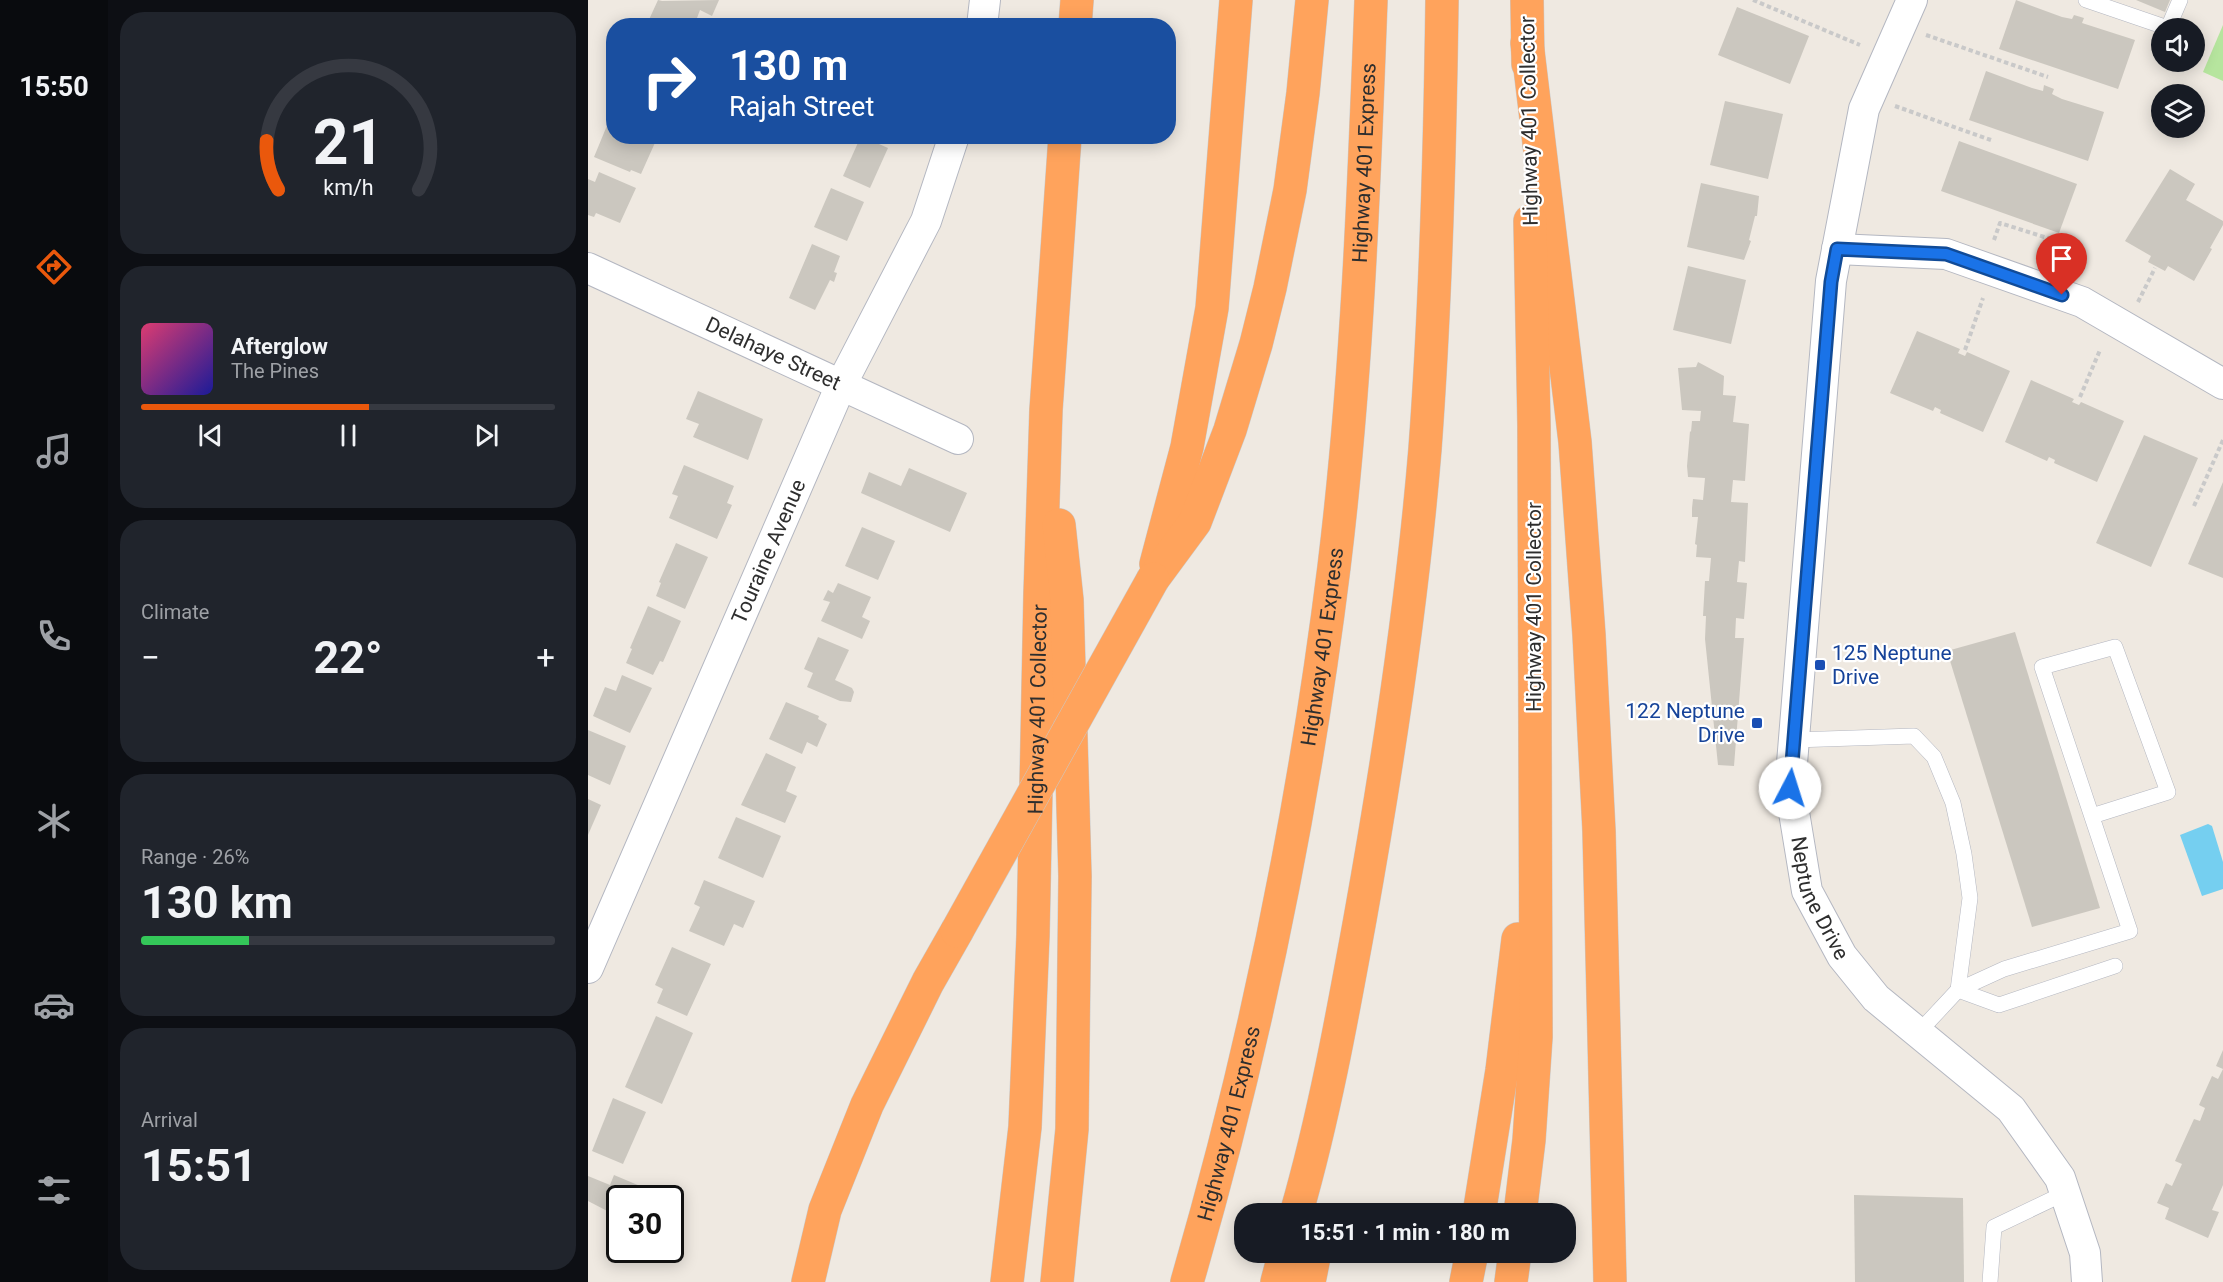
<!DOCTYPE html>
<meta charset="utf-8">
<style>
:root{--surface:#171b24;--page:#20242c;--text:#f1f3f6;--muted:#9ea1a6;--line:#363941;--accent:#ea580c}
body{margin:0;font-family:Roboto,sans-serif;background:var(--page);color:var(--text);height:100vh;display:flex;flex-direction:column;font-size:22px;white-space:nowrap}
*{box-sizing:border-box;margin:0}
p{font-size:20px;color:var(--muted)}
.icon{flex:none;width:33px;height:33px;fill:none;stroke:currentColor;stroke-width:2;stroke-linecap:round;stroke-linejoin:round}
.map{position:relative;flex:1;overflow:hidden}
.sheet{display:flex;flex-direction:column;gap:12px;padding:12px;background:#0d0f14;width:480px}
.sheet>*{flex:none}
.top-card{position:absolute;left:18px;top:18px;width:570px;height:126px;border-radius:24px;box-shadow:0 3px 15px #0003;background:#1a4fa0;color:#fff;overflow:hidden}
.tools{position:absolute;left:1563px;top:18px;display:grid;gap:12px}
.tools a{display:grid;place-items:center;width:54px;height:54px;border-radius:50%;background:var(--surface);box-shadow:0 3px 15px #0003;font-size:30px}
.speed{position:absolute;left:18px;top:1185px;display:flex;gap:12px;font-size:30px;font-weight:700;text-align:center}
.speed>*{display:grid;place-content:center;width:78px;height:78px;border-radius:50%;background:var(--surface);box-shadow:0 3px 15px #0003;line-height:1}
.speed .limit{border:3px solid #111;border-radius:9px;background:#fff;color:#111}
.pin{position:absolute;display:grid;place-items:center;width:51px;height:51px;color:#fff;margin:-62px -26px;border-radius:50% 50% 50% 0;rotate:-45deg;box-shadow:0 0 6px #0007}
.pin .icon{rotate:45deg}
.me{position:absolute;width:66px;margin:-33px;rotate:5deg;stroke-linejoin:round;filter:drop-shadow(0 0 4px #0008)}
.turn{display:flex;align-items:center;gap:21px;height:126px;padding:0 24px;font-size:27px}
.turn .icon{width:78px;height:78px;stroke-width:2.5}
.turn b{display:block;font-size:42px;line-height:51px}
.big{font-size:45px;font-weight:700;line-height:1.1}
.sheet .tile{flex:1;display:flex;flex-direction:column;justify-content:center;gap:9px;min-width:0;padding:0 21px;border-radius:24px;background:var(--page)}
.sheet .dial{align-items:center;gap:0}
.dial svg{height:156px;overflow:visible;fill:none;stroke:var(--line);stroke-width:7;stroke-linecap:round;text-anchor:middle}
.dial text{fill:var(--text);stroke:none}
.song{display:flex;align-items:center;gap:18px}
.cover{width:72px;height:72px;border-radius:9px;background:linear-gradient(135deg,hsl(340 70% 55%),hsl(240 70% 35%))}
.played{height:6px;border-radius:3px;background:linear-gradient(90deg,var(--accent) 55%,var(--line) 55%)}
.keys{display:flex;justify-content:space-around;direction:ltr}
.heat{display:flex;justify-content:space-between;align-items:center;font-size:33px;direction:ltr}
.charge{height:9px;border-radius:4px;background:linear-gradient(90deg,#34c759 26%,var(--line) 0)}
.trip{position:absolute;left:646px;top:1203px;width:342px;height:60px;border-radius:24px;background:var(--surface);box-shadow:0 3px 15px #0003;font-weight:700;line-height:60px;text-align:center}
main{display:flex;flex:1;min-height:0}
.tabs{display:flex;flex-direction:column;width:108px;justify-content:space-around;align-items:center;background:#090b0e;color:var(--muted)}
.tabs .icon{width:42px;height:42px}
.tabs .on{color:var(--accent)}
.tabs b{font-size:27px;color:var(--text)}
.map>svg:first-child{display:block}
.green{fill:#b6e59e}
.water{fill:#75cff0}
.building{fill:#cbc7bf}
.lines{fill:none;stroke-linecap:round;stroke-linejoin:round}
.lane-casing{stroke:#b4b7c1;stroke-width:16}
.street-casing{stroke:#b4b7c1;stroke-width:32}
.highway-casing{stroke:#c9c9c9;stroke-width:34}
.path{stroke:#c9c9c9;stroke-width:4;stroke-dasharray:4.5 3;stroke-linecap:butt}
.lane{stroke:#fff;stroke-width:15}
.street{stroke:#fff;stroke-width:30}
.highway{stroke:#ffa35c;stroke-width:33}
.highway-bridge-casing{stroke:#c9c9c9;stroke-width:34;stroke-linecap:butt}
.highway-bridge{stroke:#ffa35c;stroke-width:33}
.route-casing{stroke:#114b97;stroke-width:15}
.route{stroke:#1a73e8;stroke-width:10}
.transit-dot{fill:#1a4fb4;stroke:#fff;stroke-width:2}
.labels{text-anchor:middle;stroke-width:4.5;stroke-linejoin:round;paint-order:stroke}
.street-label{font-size:21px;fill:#2e2e2e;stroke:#fff}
.transit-label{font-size:21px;fill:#164399;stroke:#fff;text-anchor:start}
</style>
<main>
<nav class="tabs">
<b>15:50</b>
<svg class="icon on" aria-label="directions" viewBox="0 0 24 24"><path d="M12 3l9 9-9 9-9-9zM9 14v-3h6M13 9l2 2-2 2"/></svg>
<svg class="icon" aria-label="music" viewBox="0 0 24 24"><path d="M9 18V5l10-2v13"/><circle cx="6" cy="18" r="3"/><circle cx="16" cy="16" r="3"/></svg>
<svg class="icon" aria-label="phone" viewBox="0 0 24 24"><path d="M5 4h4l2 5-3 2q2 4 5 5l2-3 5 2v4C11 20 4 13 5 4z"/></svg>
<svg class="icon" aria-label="climate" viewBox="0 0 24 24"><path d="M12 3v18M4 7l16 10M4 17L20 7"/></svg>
<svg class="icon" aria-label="car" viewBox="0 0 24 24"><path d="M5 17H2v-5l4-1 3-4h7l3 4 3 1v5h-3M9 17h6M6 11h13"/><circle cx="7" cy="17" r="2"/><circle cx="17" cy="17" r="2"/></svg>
<svg class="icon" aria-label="filters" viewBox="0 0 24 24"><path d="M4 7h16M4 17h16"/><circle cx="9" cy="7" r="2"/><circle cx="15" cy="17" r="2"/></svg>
</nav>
<section class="sheet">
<div class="tile dial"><svg viewBox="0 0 100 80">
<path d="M14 69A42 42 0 1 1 86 69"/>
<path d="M14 69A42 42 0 0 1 8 44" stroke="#ea580c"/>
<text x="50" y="56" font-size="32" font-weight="700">21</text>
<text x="50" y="72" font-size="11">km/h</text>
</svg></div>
<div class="tile">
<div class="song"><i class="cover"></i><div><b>Afterglow</b><p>The Pines</p></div></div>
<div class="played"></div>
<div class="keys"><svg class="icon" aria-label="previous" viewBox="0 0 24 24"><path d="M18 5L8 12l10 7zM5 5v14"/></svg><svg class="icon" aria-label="pause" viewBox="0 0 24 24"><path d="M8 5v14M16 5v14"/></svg><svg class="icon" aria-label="next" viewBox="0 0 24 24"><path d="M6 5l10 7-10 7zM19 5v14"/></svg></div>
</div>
<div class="tile"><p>Climate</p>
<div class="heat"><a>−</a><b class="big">22°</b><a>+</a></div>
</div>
<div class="tile"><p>Range · 26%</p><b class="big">130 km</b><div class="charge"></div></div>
<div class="tile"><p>Arrival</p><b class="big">15:51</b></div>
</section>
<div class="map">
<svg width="1635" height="1282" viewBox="0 0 1635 1282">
<rect width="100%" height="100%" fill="#efe9e1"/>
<polygon class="green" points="1635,25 1635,81 1615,72"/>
<polygon class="water" points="1620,824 1624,826 1635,862 1635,889 1614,896 1592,835"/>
<g class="building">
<polygon points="70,0 74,1 131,0 124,16 112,10 106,26 63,26 59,24"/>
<polygon points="1428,0 1474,17 1484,19 1486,15 1496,18 1494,23 1547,40 1530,89 1411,49"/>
<polygon points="1548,0 1582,0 1577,12"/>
<polygon points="1149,7 1221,36 1202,84 1130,55"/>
<polygon points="1398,71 1444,88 1455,91 1456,85 1466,89 1464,94 1474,99 1516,112 1500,161 1381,120"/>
<polygon points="1137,101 1195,114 1180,179 1122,165"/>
<polygon points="25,111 26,136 70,136 53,174 43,170 42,172 6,157"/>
<polygon points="273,136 300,148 282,188 255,176"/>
<polygon points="1371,141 1489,184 1471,233 1353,191"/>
<polygon points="1582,169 1607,184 1598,200 1635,221 1635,225 1622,248 1624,249 1606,281 1580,266 1577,271 1560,262 1563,256 1537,241"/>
<polygon points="11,172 48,188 32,223 8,213 6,217 0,215 0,179 7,182"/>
<polygon points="1113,183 1171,196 1169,216 1167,216 1161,240 1163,241 1156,260 1099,247"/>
<polygon points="243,188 276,202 259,241 226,227"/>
<polygon points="224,244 252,256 246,272 249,273 246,282 242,280 227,310 201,298"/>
<polygon points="1100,266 1158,280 1143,344 1085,330"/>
<polygon points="1329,331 1372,349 1370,353 1377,356 1379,352 1422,371 1395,432 1352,413 1353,410 1347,407 1345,411 1302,393"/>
<polygon points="1110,362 1136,376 1135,395 1148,396 1145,422 1161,424 1157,481 1145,480 1143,502 1160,503 1157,562 1151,561 1149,582 1159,583 1156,619 1148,618 1147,638 1156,638 1146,766 1130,765 1117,639 1118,616 1115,616 1117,581 1121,581 1123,558 1108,557 1109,545 1107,544 1110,517 1104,517 1104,508 1105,499 1115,500 1117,478 1100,477 1099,466 1102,431 1103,432 1104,421 1112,421 1113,411 1094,410 1090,368 1108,367"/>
<polygon points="1443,380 1486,399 1484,402 1491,405 1493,402 1536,421 1509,482 1466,463 1467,460 1461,457 1459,461 1417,442"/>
<polygon points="110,391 175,419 160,460 105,437 111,424 98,419"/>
<polygon points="1556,435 1610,458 1563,567 1508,543"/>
<polygon points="96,465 146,486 139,503 144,505 129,539 81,518 90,496 84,494"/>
<polygon points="321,468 379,493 362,532 273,493 281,472 313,486"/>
<polygon points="1635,482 1635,578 1600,564"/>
<polygon points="274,527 307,541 290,580 257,566"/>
<polygon points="88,543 120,557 97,609 68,596 73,583 71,582"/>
<polygon points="250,583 283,597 274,617 282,621 274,639 233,621 242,602 235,600 240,590 245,593"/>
<polygon points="60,606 93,621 75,662 72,661 65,675 38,663 44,649 42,648"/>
<polygon points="1427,632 1512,908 1444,927 1359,651"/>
<polygon points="230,637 261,650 247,680 264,688 266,692 263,702 252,701 219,687 225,673 216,669"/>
<polygon points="34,675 64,688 42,733 5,716 17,687 28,691"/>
<polygon points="198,702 231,716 230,719 239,724 229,747 219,742 214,754 181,739"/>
<polygon points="0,730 38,746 22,785 0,775"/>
<polygon points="178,753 208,767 198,791 209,796 197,823 153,805"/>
<polygon points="0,799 13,805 0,835"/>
<polygon points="148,817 193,836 175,878 130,858"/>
<polygon points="116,880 167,901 155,928 146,924 136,946 101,931 112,907 106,904"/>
<polygon points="84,947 123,964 99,1016 69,1003 75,989 67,985"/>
<polygon points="68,1016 105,1033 74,1104 37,1087"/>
<polygon points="1635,1050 1635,1185 1624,1210 1631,1212 1620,1238 1577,1219 1581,1208 1569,1203 1578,1183 1584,1186 1594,1164 1587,1161 1606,1119 1612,1121 1617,1108 1611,1105 1624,1076 1630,1079 1635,1069 1628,1066"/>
<polygon points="25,1098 58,1112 35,1164 4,1151"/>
<polygon points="26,1175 64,1191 61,1198 32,1198 32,1225 22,1219 25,1214 0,1201 0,1176 22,1185"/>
<polygon points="1266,1195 1375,1198 1376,1282 1267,1282"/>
</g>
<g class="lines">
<defs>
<g id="lane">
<polyline points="1498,0 1580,28 1592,0"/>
<polyline points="1206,740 1326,736 1346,757 1365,803 1376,854 1382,898 1370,990"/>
<polyline points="1370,990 1416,969 1542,931 1454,667 1527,647 1580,792 1504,816"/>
<polyline points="1329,1034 1370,990 1411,1005 1527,966"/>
<polyline points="1402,1282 1406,1227 1477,1193"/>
</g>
<g id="street">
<path id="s1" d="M1324 0 1276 109 1243 281 1202 788 1219 891 1254 956 1288 998 1423 1109 1472 1178 1497 1253 1499 1282"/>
<polyline points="394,26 397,0"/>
<polyline points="1249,249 1358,254 1494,302 1635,384"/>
<path id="s2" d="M0 268 370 439"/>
<path id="s3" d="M0 968 253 385 338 221 366 136"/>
</g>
<g id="highway">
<polyline points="939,0 940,64"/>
<polyline points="487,26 489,0"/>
<polyline points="939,43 987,442 1001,635 1011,831 1022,1282"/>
<polyline points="568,564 599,447 624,308 648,0"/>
<polyline points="565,579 607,522 642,430 668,344 682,288 702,190 715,93 724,0"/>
<path d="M708 1214C736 1117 754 1018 772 919 800 763 824 607 837 449 848 300 852 150 854 0"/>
<polyline points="891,1214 914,1070 930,939"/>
<polyline points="932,1214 941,1140 948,1037 946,426 942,221"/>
<polyline points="220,1282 237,1210 279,1105 340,982 369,931"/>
<path id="s4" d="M419 1282 437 1127 445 935 452 594 458 410 477 136"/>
<polyline points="469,1282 484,1129 487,876 479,600 471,525"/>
<path id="s5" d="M599 1282C667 1048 716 808 746 567 769 379 776 189 783 0"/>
<polyline points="689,1282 697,1252"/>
<polyline points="721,1282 727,1252"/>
<polyline points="878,1282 884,1252"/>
<polyline points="923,1282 927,1252"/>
</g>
</defs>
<use href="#lane" class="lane-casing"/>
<use href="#street" class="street-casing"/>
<use href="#highway" class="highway-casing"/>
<g class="path">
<polyline points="1165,0 1272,45"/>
<polyline points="1338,35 1460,77"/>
<polyline points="1307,106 1403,140"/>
<polyline points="1406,240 1412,223 1469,241"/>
<polyline points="1550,302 1567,268"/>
<polyline points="1377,350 1395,298"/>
<polyline points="1492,397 1512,350"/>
<polyline points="1606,506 1635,440"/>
</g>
<use href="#lane" class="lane"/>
<use href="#street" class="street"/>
<use href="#highway" class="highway"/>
<defs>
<polyline id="highway-bridge" points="369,931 565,579"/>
</defs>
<use href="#highway-bridge" class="highway-bridge-casing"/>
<use href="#highway-bridge" class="highway-bridge"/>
</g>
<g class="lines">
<defs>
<polyline id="route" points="1202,788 1243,282 1249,249 1358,254 1474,295"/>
</defs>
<use href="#route" class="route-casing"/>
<use href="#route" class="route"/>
</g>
<g class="transit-dot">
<rect x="1226" y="659" width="12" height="12" rx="3"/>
<rect x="1163" y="717" width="12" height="12" rx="3"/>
</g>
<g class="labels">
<g class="street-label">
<text transform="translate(941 121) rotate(-91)" y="7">Highway 401 Collector</text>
<text dy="7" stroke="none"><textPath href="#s5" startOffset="1136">Highway 401 Express</textPath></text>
<text dy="7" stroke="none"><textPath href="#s2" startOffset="204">Delahaye Street</textPath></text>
<text dy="7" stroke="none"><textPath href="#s3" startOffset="454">Touraine Avenue</textPath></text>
<text transform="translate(946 607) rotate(-90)" y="7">Highway 401 Collector</text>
<text dy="7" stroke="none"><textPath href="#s5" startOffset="650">Highway 401 Express</textPath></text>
<text dy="7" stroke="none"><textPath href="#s4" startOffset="574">Highway 401 Collector</textPath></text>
<text dy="7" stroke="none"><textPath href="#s1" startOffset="918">Neptune Drive</textPath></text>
<text dy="7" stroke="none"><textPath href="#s5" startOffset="164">Highway 401 Express</textPath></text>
</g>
<g class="transit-label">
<text x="1244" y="660">125 Neptune<tspan x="1244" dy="24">Drive</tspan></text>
<text x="1157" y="718" text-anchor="end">122 Neptune<tspan x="1157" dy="24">Drive</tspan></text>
</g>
</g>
</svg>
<div class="tools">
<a><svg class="icon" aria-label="sound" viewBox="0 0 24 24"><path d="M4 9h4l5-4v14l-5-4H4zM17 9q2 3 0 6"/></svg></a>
<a><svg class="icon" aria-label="layers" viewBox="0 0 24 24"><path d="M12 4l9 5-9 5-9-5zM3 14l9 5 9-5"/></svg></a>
</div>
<div class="speed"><div class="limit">30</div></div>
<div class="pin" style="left:1474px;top:295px;background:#d93025"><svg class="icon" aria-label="arrive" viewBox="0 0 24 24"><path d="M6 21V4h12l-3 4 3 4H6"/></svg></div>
<svg class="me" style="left:1202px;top:788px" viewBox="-20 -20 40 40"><circle r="19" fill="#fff"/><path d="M0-13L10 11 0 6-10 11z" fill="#1a73e8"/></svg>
<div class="trip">15:51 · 1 min · 180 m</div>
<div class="top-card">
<div class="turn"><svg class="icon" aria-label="right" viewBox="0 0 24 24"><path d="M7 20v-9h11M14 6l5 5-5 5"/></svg><div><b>130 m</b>Rajah Street</div></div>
</div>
</div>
</main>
